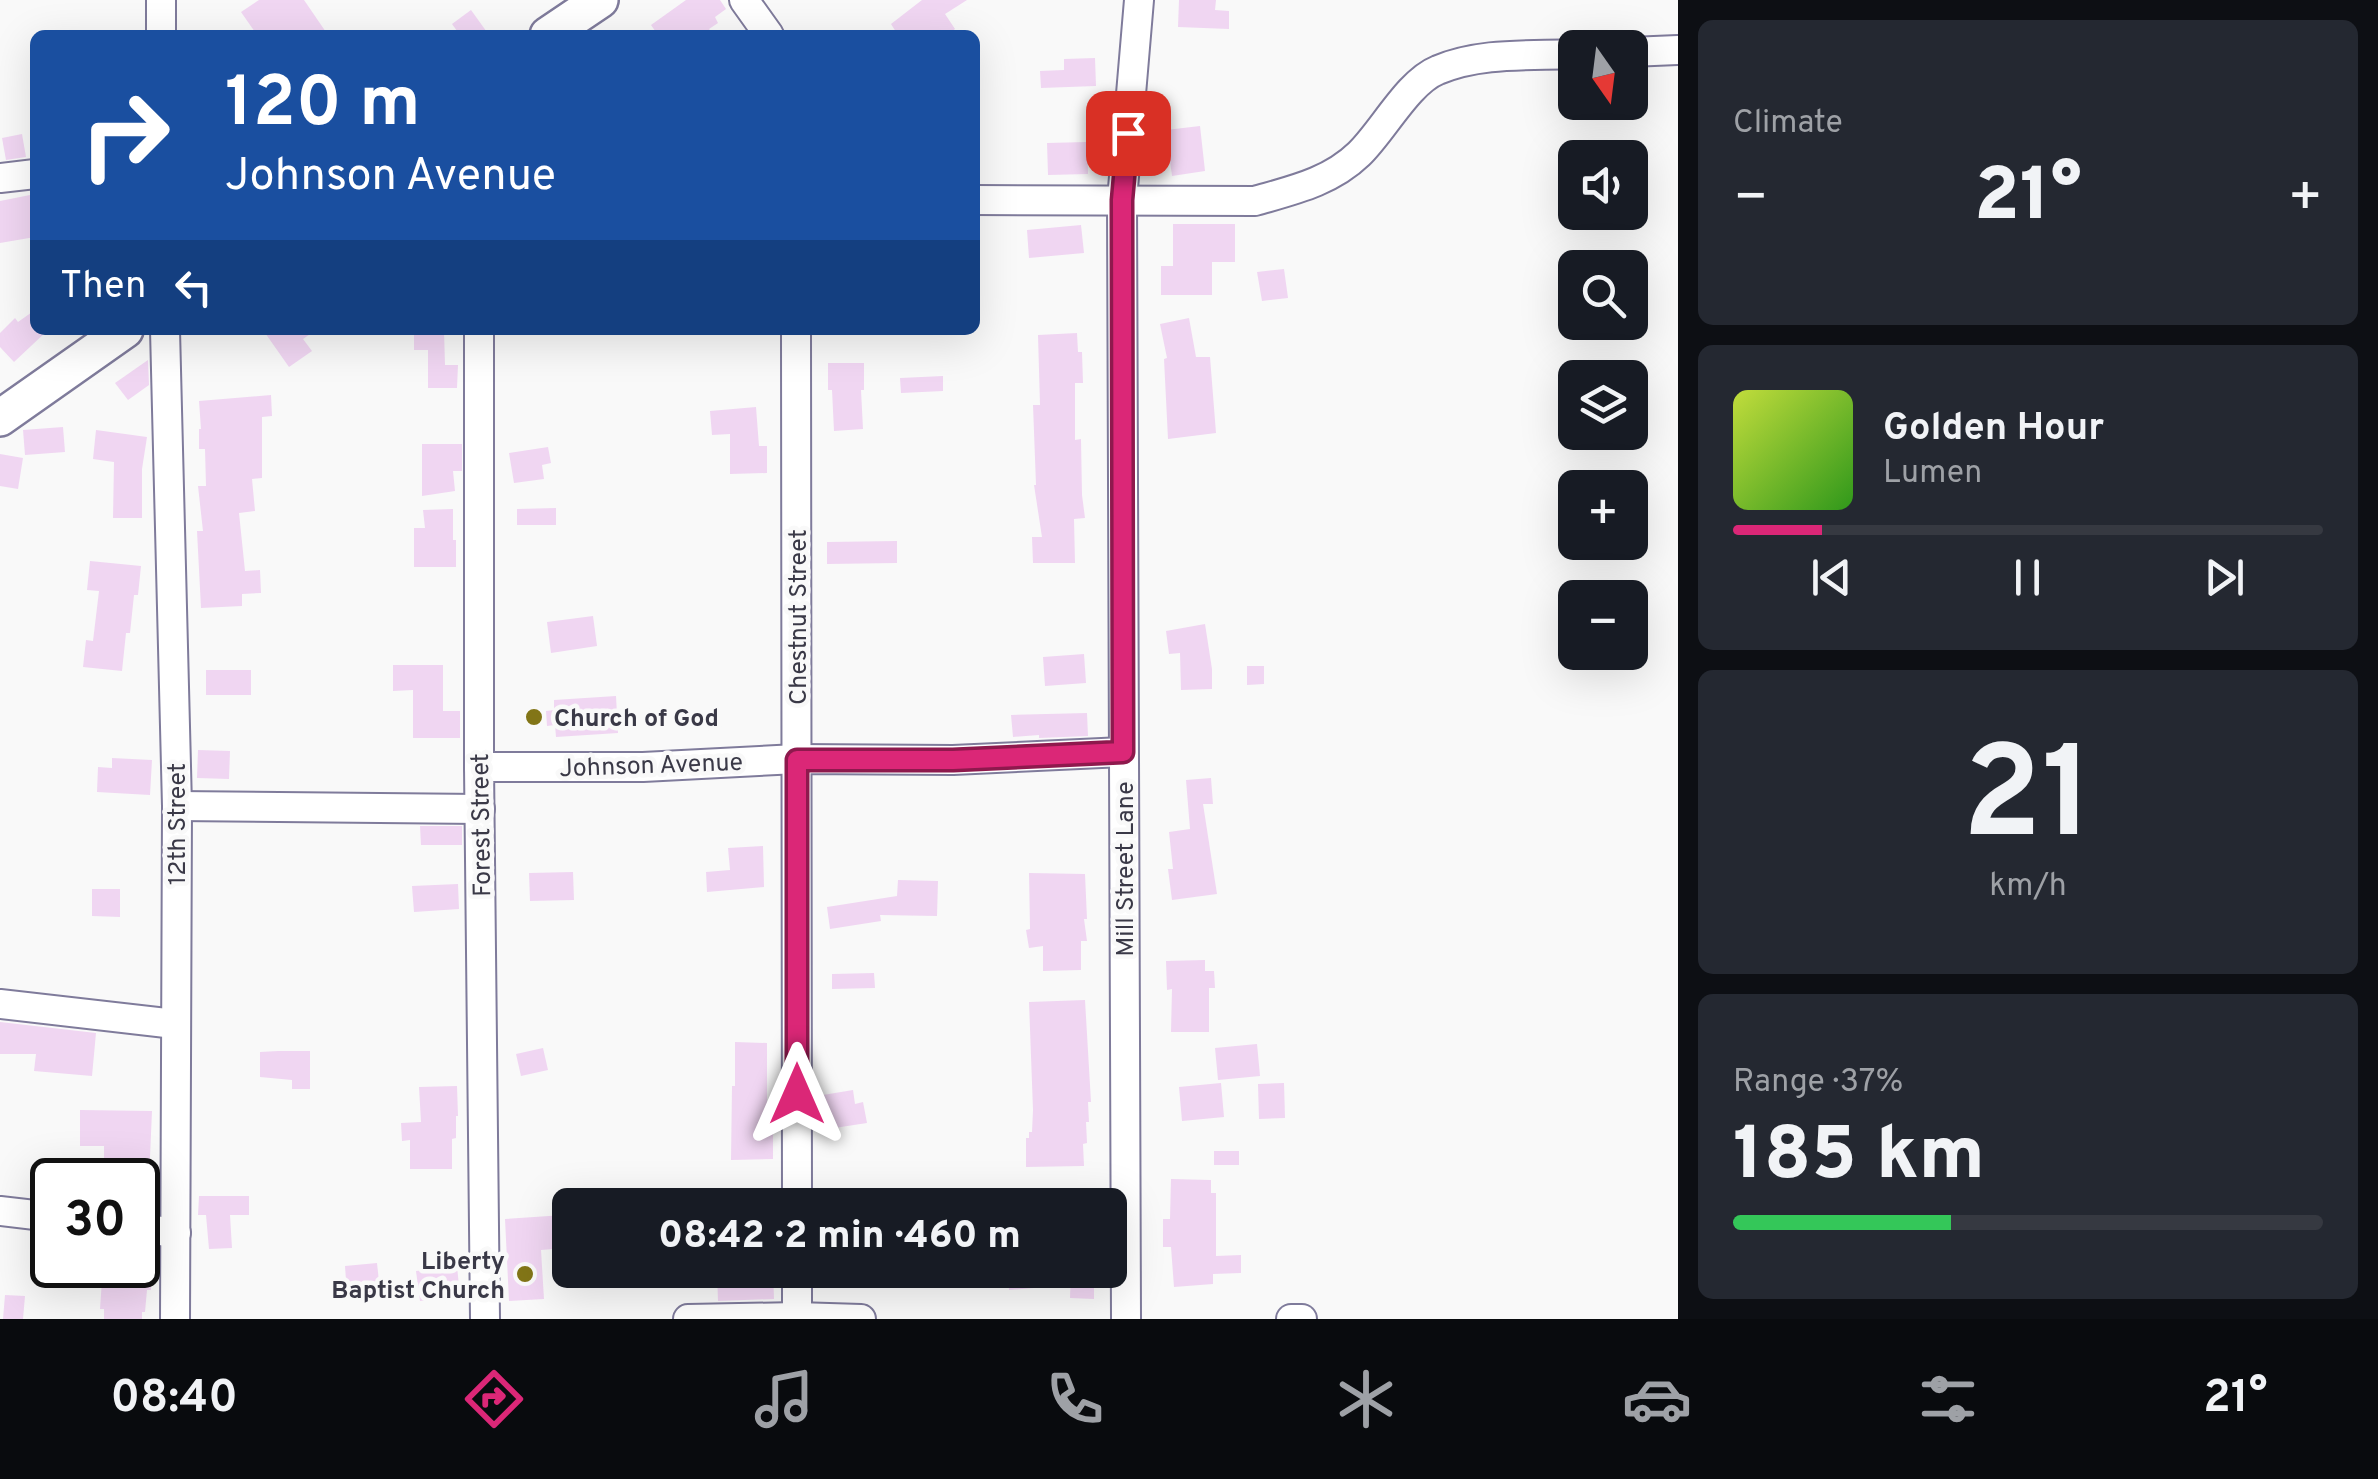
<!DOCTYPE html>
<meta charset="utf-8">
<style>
:root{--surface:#171b24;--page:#242831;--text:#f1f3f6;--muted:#9ea1a6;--line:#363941;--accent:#db2777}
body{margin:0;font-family:Overpass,sans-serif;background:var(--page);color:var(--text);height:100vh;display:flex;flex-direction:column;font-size:38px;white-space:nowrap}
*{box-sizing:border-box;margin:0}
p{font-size:32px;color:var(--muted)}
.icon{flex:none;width:55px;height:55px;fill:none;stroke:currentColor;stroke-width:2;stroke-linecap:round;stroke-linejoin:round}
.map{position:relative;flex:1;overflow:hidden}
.drawer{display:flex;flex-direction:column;gap:20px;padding:20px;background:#0d0f14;width:700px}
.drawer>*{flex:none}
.top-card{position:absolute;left:30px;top:30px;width:950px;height:305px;border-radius:15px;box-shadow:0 10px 40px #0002;background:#1a4fa0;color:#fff;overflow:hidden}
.needle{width:65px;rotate:166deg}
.controls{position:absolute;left:1558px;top:30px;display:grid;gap:20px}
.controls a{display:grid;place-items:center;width:90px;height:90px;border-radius:15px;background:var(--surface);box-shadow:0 10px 40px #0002;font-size:50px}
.speed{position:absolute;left:30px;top:1158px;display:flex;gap:20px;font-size:50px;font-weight:700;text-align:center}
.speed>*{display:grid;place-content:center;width:130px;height:130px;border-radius:50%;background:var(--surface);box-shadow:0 10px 40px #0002;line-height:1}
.speed .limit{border:5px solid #111;border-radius:15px;background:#fff;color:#111}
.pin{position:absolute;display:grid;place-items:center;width:85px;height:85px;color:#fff;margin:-42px;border-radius:20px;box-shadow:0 5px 15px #0006}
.me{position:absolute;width:110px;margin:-55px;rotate:0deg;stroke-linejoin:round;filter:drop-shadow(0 0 8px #0008)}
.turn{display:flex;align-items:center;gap:35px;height:210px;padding:0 30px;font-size:45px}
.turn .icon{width:130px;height:130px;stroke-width:2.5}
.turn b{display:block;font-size:70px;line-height:85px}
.then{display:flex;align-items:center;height:95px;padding:0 30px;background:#0003;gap:20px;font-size:38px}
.big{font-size:75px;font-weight:800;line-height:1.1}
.drawer .widget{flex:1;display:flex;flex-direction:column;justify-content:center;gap:15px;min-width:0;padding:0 35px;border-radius:15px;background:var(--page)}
.drawer .dial{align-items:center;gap:0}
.dial b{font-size:130px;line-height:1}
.song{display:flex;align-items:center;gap:30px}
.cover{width:120px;height:120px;border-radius:15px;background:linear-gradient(135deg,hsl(70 70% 55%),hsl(110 70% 35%))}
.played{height:10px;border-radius:5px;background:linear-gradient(90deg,var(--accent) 15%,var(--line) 15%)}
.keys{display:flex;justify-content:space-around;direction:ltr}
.heat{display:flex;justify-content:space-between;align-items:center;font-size:55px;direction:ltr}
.charge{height:15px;border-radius:8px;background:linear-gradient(90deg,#34c759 37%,var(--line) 0)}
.trip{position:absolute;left:552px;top:1188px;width:575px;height:100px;border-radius:15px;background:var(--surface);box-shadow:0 10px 40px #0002;font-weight:800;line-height:100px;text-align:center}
.menu{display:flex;height:160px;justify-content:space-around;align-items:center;background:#090b0e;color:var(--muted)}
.menu .icon{width:70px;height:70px}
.menu .selected{color:var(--accent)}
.menu b{font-size:45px;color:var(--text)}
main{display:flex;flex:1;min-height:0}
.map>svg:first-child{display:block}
.building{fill:#f0d6f2}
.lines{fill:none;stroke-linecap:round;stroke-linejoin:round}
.minor-casing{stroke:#7f7b9b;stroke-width:32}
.major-casing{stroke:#7f7b9b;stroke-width:40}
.minor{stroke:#fff;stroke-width:28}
.major{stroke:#fff;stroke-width:35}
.route-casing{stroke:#8e194d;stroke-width:25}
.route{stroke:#db2777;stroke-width:18}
.poi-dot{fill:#827517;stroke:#f9f9f9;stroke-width:4}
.labels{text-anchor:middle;stroke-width:9;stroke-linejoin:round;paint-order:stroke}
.street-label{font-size:25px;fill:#3a3947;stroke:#f9f9f9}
.poi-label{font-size:25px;font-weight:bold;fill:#3a3947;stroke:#f9f9f9;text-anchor:start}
</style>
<main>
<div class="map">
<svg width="1678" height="1319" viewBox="0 0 1678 1319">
<rect width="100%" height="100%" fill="#f9f9f9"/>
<g class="building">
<polygon points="259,0 304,0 328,35 257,35 241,12"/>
<polygon points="686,0 720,0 726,9 715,17 718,23 709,29 714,35 658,35 651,25"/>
<polygon points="922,0 967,0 945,14 955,29 946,35 898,35 891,24"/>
<polygon points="1179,0 1216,0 1215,10 1229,11 1229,29 1178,27"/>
<polygon points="471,10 489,35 460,35 452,24"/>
<polygon points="1095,58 1096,86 1041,88 1040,71 1064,70 1064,59"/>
<polygon points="1200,126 1205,171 1172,176 1166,130"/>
<polygon points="22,134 26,157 6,160 2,138"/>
<polygon points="1087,142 1088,174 1048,175 1047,143"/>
<polygon points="35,194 35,237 0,243 0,201"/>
<polygon points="1173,224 1235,224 1235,262 1212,262 1212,295 1161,295 1161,266 1173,266"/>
<polygon points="1081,225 1084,253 1029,258 1027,230"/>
<polygon points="1284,269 1288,298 1262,301 1257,272"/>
<polygon points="35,310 35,330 48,330 14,362 0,347 0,333 15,318 18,322"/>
<polygon points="1189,318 1196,357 1210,357 1216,433 1168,439 1164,359 1167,358 1160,324"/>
<polygon points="263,330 316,330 303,339 312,351 289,367"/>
<polygon points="414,330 444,330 445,365 458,365 457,388 428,388 428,350 414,350"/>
<polygon points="1077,333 1078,352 1082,352 1083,383 1075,383 1075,440 1081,439 1082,495 1085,518 1074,519 1075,563 1033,563 1032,537 1042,537 1034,485 1036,485 1033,405 1040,405 1038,335"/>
<polygon points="148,360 149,385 128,400 115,383"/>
<polygon points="828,363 864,363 864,390 861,390 863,429 834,431 832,390 828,390"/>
<polygon points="943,376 943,391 901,393 900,378"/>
<polygon points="271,395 272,416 262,417 262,478 252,479 255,511 239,513 245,571 260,570 261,593 242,594 242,606 201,608 197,531 203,531 198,486 206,486 205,449 199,449 199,429 201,429 199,401"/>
<polygon points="756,407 759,446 767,446 767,473 730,474 730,434 712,435 710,411"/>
<polygon points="63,427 65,452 25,455 23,430"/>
<polygon points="96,430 147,437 142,469 142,518 113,518 114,462 93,459"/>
<polygon points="422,444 462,444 462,471 453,471 455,491 422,496"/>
<polygon points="548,447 551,463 542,465 544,479 514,483 509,453"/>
<polygon points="0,454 23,458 18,489 0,486"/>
<polygon points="556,508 556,525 517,525 517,509"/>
<polygon points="453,509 453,540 456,540 456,567 414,567 414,528 425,528 423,510"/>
<polygon points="897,541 897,563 827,564 827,542"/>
<polygon points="90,561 141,566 138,595 134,595 130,633 126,633 122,671 83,667 86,640 93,641 99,591 87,590"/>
<polygon points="593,616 597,646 551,653 547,622"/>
<polygon points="1205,624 1212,669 1212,689 1181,690 1180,653 1169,654 1166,631"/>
<polygon points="1084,654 1086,683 1045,686 1043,657"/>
<polygon points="393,665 443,665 443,711 460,711 460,738 413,738 413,690 393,691"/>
<polygon points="1247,666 1264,666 1264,684 1247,685"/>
<rect x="206" y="670" width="45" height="25"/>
<polygon points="616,696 618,733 556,737 555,725 547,726 546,711 554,710 554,700"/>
<polygon points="1087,713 1088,736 1039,738 1039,735 1013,737 1011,715"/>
<polygon points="198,750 230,751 229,779 197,778"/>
<polygon points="112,758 152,760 150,795 97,792 98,767 112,768"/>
<polygon points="1211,778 1213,804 1203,804 1217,894 1172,900 1168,869 1173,869 1169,832 1190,829 1186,780"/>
<polygon points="420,826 462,826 462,845 421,845"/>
<polygon points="763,846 764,887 707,892 706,872 730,870 728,848"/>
<polygon points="573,872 574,900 530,901 529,873"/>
<polygon points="1029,873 1085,874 1087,919 1084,919 1087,941 1081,941 1081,970 1043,971 1043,946 1029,948 1026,930 1030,929"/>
<polygon points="898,880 938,881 937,916 880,915 881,921 830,929 827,907 897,896"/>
<polygon points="458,884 459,909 414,912 412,886"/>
<polygon points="92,889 120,889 120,917 92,916"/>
<polygon points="1205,960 1205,971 1214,971 1215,988 1209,988 1209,1032 1171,1032 1172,989 1167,990 1166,961"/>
<polygon points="874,973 875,988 832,989 832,974"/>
<polygon points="1085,1000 1091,1102 1088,1102 1089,1122 1086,1122 1087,1143 1083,1144 1084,1166 1026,1167 1026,1138 1029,1138 1029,1132 1032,1132 1033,1110 1029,1002"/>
<polygon points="0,1022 96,1033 92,1076 34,1071 36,1054 0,1054"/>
<polygon points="735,1042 767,1043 767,1129 773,1128 773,1159 731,1160 732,1086 735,1086"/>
<polygon points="1257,1044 1260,1076 1218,1080 1215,1048"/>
<polygon points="543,1048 548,1070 521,1076 516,1054"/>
<polygon points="278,1051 310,1051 310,1089 292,1089 292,1080 260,1077 260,1052"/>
<polygon points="1221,1083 1224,1117 1182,1121 1179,1087"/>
<polygon points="1284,1083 1285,1118 1259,1119 1258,1084"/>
<polygon points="457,1086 458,1116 456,1116 456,1138 452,1139 452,1169 410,1169 410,1140 402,1141 401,1123 421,1122 419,1087"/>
<polygon points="853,1090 855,1104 863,1102 867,1123 828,1129 823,1095"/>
<polygon points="80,1110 152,1111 149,1180 108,1180 108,1168 104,1168 104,1146 80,1146"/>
<rect x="1214" y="1151" width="25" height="14"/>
<polygon points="1171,1179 1211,1180 1211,1193 1216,1193 1216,1256 1241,1255 1241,1273 1213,1274 1213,1284 1174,1287 1171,1247 1163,1247 1163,1219 1170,1219"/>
<polygon points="199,1196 249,1196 249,1215 230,1215 232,1248 209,1249 206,1215 198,1215"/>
<polygon points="564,1215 566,1248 541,1250 544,1299 509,1301 505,1219"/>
<polygon points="377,1263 380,1291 347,1294 345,1266"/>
<polygon points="103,1265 151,1265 151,1290 147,1290 145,1312 142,1312 142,1319 104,1319 104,1309 100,1309"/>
<polygon points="457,1266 460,1296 420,1301 416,1271"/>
<polygon points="717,1270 773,1270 774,1299 718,1301"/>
<polygon points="1007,1270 1032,1270 1034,1288 1009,1290"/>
<polygon points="1071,1270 1094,1270 1094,1299 1070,1298"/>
<polygon points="5,1295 25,1296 23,1319 3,1319"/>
</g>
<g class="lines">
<defs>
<g id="minor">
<polyline points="161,0 161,35"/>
<polyline points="744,0 769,35"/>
<polyline points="1630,52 1678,50"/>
<polyline points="0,178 35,174"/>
<path d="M975 200 1255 201C1293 190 1330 182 1359 154 1383 131 1408 82 1438 70 1480 52 1530 56 1575 54"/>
<polyline points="165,330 177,806 175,1319"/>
<polyline points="479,330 479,767 485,1319"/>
<polyline points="796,330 797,1205"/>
<polyline points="479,767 643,767 797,759 953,760 1123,752"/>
<polyline points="177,806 480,809"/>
<polyline points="0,1004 175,1024"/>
<polyline points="0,1211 52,1217"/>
<polyline points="138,1228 176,1233"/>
<polyline points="688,1319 797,1317 861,1319"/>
<polyline points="797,1319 797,1270"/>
<polyline points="1126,1319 1122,200 1139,0"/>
<polyline points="1291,1319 1302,1319"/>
</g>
<g id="major">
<polyline points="548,35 600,0"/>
<polyline points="0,418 125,330"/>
</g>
</defs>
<use href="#minor" class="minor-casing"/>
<use href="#major" class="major-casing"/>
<use href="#minor" class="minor"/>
<use href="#major" class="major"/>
</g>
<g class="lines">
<defs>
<polyline id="route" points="797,1094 797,760 953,760 1123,752 1122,200 1128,133"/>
</defs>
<use href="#route" class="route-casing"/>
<use href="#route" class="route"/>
</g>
<g class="poi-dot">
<circle cx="534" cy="717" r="10"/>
<circle cx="525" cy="1274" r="10"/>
</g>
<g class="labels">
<g class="street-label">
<text transform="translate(797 617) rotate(-90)" y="9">Chestnut Street</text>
<text transform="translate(651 764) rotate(-2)" y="9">Johnson Avenue</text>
<text transform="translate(176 824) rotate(-90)" y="9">12th Street</text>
<text transform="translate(480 825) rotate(-91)" y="9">Forest Street</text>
<text transform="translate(1124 869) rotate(-90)" y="9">Mill Street Lane</text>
</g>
<g class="poi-label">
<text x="554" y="726">Church of God</text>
<text x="505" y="1269" text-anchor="end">Liberty<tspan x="505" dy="29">Baptist Church</tspan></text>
</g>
</g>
</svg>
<div class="controls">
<a><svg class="needle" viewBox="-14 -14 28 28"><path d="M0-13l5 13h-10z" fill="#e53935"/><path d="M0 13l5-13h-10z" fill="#9ea1a6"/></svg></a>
<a><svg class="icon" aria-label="sound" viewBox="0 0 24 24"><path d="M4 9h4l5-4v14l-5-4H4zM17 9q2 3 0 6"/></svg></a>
<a><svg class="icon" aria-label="search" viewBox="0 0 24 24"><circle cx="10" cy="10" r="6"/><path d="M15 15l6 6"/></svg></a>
<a><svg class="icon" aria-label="layers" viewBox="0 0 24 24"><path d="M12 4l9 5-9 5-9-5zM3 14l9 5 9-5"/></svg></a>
<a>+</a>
<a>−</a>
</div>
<div class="speed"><div class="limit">30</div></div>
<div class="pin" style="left:1128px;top:133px;background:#d93025"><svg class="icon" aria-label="arrive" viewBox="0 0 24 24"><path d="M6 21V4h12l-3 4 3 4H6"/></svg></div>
<svg class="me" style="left:797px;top:1094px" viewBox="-20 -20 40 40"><path d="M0-17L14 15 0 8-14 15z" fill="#db2777" stroke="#fff" stroke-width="4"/></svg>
<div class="trip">08:42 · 2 min · 460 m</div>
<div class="top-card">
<div class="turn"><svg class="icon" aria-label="right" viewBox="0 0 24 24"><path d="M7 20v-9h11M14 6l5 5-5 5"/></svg><div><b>120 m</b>Johnson Avenue</div></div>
<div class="then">Then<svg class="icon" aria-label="left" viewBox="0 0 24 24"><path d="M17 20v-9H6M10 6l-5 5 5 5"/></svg></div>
</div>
</div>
<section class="drawer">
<div class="widget"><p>Climate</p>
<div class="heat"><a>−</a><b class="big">21°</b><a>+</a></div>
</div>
<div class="widget">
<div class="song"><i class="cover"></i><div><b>Golden Hour</b><p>Lumen</p></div></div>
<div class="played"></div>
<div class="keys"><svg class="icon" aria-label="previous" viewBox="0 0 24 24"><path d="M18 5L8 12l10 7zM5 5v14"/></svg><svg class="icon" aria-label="pause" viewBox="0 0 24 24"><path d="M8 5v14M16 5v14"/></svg><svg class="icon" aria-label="next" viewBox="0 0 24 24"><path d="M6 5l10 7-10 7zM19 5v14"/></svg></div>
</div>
<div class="widget dial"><b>21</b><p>km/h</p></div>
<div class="widget"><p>Range · 37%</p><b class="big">185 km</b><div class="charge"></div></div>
</section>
</main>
<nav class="menu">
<b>08:40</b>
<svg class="icon selected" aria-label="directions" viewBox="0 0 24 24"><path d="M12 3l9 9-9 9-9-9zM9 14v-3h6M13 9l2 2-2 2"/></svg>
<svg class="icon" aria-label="music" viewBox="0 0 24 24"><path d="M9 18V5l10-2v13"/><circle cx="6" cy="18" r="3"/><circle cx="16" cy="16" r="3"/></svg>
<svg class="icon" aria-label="phone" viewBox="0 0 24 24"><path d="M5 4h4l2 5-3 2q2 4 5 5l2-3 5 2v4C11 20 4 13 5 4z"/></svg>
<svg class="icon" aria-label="climate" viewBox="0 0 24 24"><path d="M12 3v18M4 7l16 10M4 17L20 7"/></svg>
<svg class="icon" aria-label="car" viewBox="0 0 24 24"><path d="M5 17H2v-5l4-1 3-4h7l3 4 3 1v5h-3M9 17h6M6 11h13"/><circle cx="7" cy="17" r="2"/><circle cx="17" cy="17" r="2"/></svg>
<svg class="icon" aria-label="filters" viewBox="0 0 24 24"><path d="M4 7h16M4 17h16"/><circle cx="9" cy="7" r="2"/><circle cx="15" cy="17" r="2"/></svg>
<b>21°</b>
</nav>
